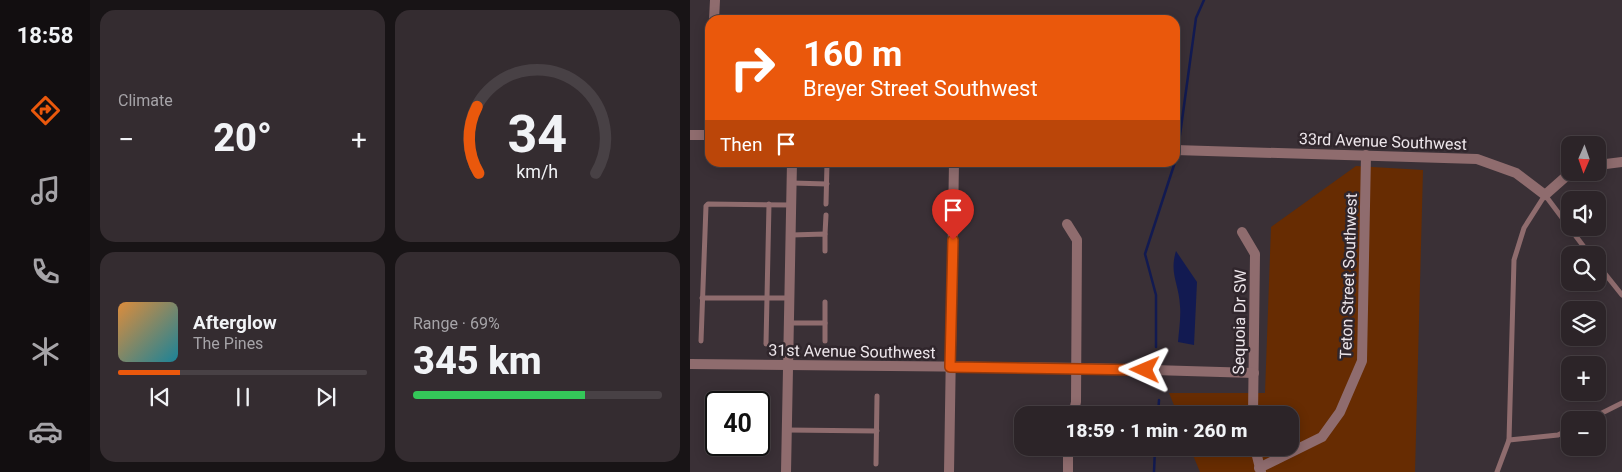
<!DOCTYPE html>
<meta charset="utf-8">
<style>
:root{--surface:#2c2428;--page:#342c30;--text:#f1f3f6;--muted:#a6a4a8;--line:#484145;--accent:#ea580c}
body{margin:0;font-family:Roboto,sans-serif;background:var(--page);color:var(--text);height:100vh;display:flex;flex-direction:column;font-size:19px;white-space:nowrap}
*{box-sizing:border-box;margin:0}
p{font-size:16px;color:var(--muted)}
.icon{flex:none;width:28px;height:28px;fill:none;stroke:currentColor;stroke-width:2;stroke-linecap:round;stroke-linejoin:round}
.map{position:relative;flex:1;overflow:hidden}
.side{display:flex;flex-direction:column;gap:10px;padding:10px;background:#181416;width:600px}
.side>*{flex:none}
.top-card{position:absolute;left:15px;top:15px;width:475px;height:152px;border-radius:15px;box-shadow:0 2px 12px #0003,0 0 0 1px var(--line);background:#ea580c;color:#fff;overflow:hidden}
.needle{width:32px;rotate:182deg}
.fabs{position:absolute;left:871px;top:136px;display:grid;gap:10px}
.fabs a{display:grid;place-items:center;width:45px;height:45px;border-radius:10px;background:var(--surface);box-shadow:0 2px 12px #0003,0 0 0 1px var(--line);font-size:25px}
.speed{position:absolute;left:15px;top:391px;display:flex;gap:10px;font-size:25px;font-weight:700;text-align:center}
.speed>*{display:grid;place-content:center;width:65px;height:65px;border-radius:50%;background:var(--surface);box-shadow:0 2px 12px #0003,0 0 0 1px var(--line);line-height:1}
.speed .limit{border:2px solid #111;border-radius:8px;background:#fff;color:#111}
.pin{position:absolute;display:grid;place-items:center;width:42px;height:42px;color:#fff;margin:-51px -21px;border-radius:50% 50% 50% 0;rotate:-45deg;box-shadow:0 0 5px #0007}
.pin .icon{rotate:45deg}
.me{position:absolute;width:55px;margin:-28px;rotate:271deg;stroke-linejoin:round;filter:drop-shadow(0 0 4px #0008)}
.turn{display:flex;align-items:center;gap:18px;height:105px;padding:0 15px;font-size:22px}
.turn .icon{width:65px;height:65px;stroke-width:2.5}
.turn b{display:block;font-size:35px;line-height:42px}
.then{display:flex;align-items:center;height:48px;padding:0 15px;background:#0003;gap:10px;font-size:19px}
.big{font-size:38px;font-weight:800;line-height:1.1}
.side .card{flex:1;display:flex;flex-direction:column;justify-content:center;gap:8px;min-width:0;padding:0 18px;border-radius:15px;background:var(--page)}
.side .dial{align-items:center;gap:0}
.dial svg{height:130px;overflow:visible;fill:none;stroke:var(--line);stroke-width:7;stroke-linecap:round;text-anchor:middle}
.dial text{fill:var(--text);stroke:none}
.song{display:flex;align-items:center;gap:15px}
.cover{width:60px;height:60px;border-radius:8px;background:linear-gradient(135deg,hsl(30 70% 55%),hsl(190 70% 35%))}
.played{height:5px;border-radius:2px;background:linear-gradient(90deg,var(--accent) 25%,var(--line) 25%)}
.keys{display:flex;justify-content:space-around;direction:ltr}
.heat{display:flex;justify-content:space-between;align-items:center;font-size:28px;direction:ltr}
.charge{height:8px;border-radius:4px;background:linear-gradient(90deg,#34c759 69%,var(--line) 0)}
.side .tiles{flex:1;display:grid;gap:10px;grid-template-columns:repeat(2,1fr)}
.trip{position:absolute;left:324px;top:406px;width:285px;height:50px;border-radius:15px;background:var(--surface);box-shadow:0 2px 12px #0003,0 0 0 1px var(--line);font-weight:800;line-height:50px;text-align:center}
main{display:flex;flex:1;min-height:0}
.tabs{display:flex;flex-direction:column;width:90px;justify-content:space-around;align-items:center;background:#120e10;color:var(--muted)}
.tabs .icon{width:35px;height:35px}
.tabs .selected{color:var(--accent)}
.tabs b{font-size:22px;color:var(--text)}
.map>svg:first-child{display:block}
.green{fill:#672c02}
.water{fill:#121a51}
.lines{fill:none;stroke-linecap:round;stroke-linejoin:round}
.stream{stroke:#121a51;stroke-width:2.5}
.service{stroke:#8f6c6e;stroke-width:5}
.minor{stroke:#8f6c6e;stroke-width:10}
.tertiary{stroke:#8f6c6e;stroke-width:10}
.route-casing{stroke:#983908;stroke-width:12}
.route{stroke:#ea580c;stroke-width:9}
.labels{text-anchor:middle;stroke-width:5;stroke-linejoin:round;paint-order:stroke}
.street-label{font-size:16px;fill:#ede6eb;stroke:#30262c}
</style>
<main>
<nav class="tabs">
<b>18:58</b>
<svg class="icon selected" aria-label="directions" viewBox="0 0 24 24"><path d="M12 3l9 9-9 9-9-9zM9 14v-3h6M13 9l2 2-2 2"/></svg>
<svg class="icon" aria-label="music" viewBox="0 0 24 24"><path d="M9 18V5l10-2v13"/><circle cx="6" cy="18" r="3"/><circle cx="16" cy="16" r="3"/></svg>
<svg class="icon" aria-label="phone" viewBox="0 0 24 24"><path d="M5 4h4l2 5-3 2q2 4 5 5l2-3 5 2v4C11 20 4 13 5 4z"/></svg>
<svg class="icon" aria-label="climate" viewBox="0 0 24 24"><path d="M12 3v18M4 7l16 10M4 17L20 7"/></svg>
<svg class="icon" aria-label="car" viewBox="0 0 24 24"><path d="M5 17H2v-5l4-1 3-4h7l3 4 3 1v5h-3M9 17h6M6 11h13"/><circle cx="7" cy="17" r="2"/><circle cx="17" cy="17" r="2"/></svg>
</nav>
<section class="side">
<div class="tiles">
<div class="card"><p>Climate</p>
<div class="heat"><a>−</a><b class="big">20°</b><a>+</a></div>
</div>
<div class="card dial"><svg viewBox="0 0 100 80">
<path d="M14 69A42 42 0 1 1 86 69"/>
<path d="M14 69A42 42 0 0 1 13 28" stroke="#ea580c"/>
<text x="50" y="56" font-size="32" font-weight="700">34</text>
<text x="50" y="72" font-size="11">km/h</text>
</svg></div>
<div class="card">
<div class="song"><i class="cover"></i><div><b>Afterglow</b><p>The Pines</p></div></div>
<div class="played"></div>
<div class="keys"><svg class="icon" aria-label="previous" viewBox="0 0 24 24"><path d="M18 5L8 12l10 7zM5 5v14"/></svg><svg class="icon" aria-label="pause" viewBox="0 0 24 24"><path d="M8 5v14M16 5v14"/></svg><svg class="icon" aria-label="next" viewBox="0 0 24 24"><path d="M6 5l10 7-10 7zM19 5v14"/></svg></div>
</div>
<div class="card"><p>Range · 69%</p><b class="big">345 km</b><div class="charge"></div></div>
</div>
</section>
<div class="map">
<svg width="932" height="472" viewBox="0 0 932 472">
<rect width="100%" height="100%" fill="#3a3036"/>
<polygon class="green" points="666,166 733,170 725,472 510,472 500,448 600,448 600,415 488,415 479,393 575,393 581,227"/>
<path class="water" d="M486 251 507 282 504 345 488 342C489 330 491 317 490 306 489 283 479 274 486 251Z"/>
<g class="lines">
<g class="stream">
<polyline points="489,142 506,18 514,0"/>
<polyline points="485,162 487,156"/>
<polyline points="466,347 466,295 455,254 485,162"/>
<polyline points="468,415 469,400"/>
<polyline points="464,472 465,448"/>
</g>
<g class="service">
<polyline points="102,183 137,184"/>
<polyline points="136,204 137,163"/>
<polyline points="135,234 136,215"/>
<polyline points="101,235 135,234 135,251"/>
<polyline points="908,265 932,295"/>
<polyline points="12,298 99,298"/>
<polyline points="135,302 135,341"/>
<polyline points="99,323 135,323"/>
<polyline points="11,341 16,206 18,204 101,205"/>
<polyline points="76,344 79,204"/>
<polyline points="898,420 932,403"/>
<polyline points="880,429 868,435 819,440 824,260 834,228 855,195 900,255"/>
<polyline points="97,430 187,431"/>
<polyline points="186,464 187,396"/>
<polyline points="807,472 819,440"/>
</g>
<g class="minor">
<polyline points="24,20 25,0"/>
<polyline points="377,224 387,240 386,402 383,415"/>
<polyline points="552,232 565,254 563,415"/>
<polyline points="565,448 571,472"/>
<polyline points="569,468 632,437 650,412 672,361 676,155"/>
<polyline points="96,472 102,162"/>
<polyline points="259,472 264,162"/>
<polyline points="378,472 378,448"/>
</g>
<g class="tertiary">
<polyline points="0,135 20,135"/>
<polyline points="485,150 787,159 826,173 855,195 881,172"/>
<polyline points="908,165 932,162"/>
<polyline points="0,364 396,368 564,373"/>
</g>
</g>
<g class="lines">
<defs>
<polyline id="route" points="263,240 260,367 455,370"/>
</defs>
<use href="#route" class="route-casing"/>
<use href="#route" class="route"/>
</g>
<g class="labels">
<g class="street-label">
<text transform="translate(693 141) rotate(2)" y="6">33rd Avenue Southwest</text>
<text transform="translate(658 276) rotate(-88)" y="6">Teton Street Southwest</text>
<text transform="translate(549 322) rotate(-89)" y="6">Sequoia Dr SW</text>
<text transform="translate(162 351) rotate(1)" y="6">31st Avenue Southwest</text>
</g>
</g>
</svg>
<div class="fabs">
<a><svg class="needle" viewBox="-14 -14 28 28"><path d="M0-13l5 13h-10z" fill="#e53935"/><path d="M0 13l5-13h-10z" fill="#a6a4a8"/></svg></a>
<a><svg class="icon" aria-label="sound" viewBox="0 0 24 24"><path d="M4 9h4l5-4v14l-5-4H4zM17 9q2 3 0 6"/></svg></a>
<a><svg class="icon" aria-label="search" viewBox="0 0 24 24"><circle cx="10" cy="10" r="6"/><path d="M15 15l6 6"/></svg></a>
<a><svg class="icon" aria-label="layers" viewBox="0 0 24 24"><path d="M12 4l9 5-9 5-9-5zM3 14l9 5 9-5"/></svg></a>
<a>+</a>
<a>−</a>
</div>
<div class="speed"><div class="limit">40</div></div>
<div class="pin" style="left:263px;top:240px;background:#d93025"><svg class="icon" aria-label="arrive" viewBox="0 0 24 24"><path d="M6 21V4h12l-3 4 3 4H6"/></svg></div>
<svg class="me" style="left:455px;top:370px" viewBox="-20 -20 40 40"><path d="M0-17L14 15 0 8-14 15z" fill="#ea580c" stroke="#fff" stroke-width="4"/></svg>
<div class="trip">18:59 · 1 min · 260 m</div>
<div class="top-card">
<div class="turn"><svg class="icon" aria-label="right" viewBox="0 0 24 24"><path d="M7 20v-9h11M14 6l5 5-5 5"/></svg><div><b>160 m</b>Breyer Street Southwest</div></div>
<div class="then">Then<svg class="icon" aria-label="arrive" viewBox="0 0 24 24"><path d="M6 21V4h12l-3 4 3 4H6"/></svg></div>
</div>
</div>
</main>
